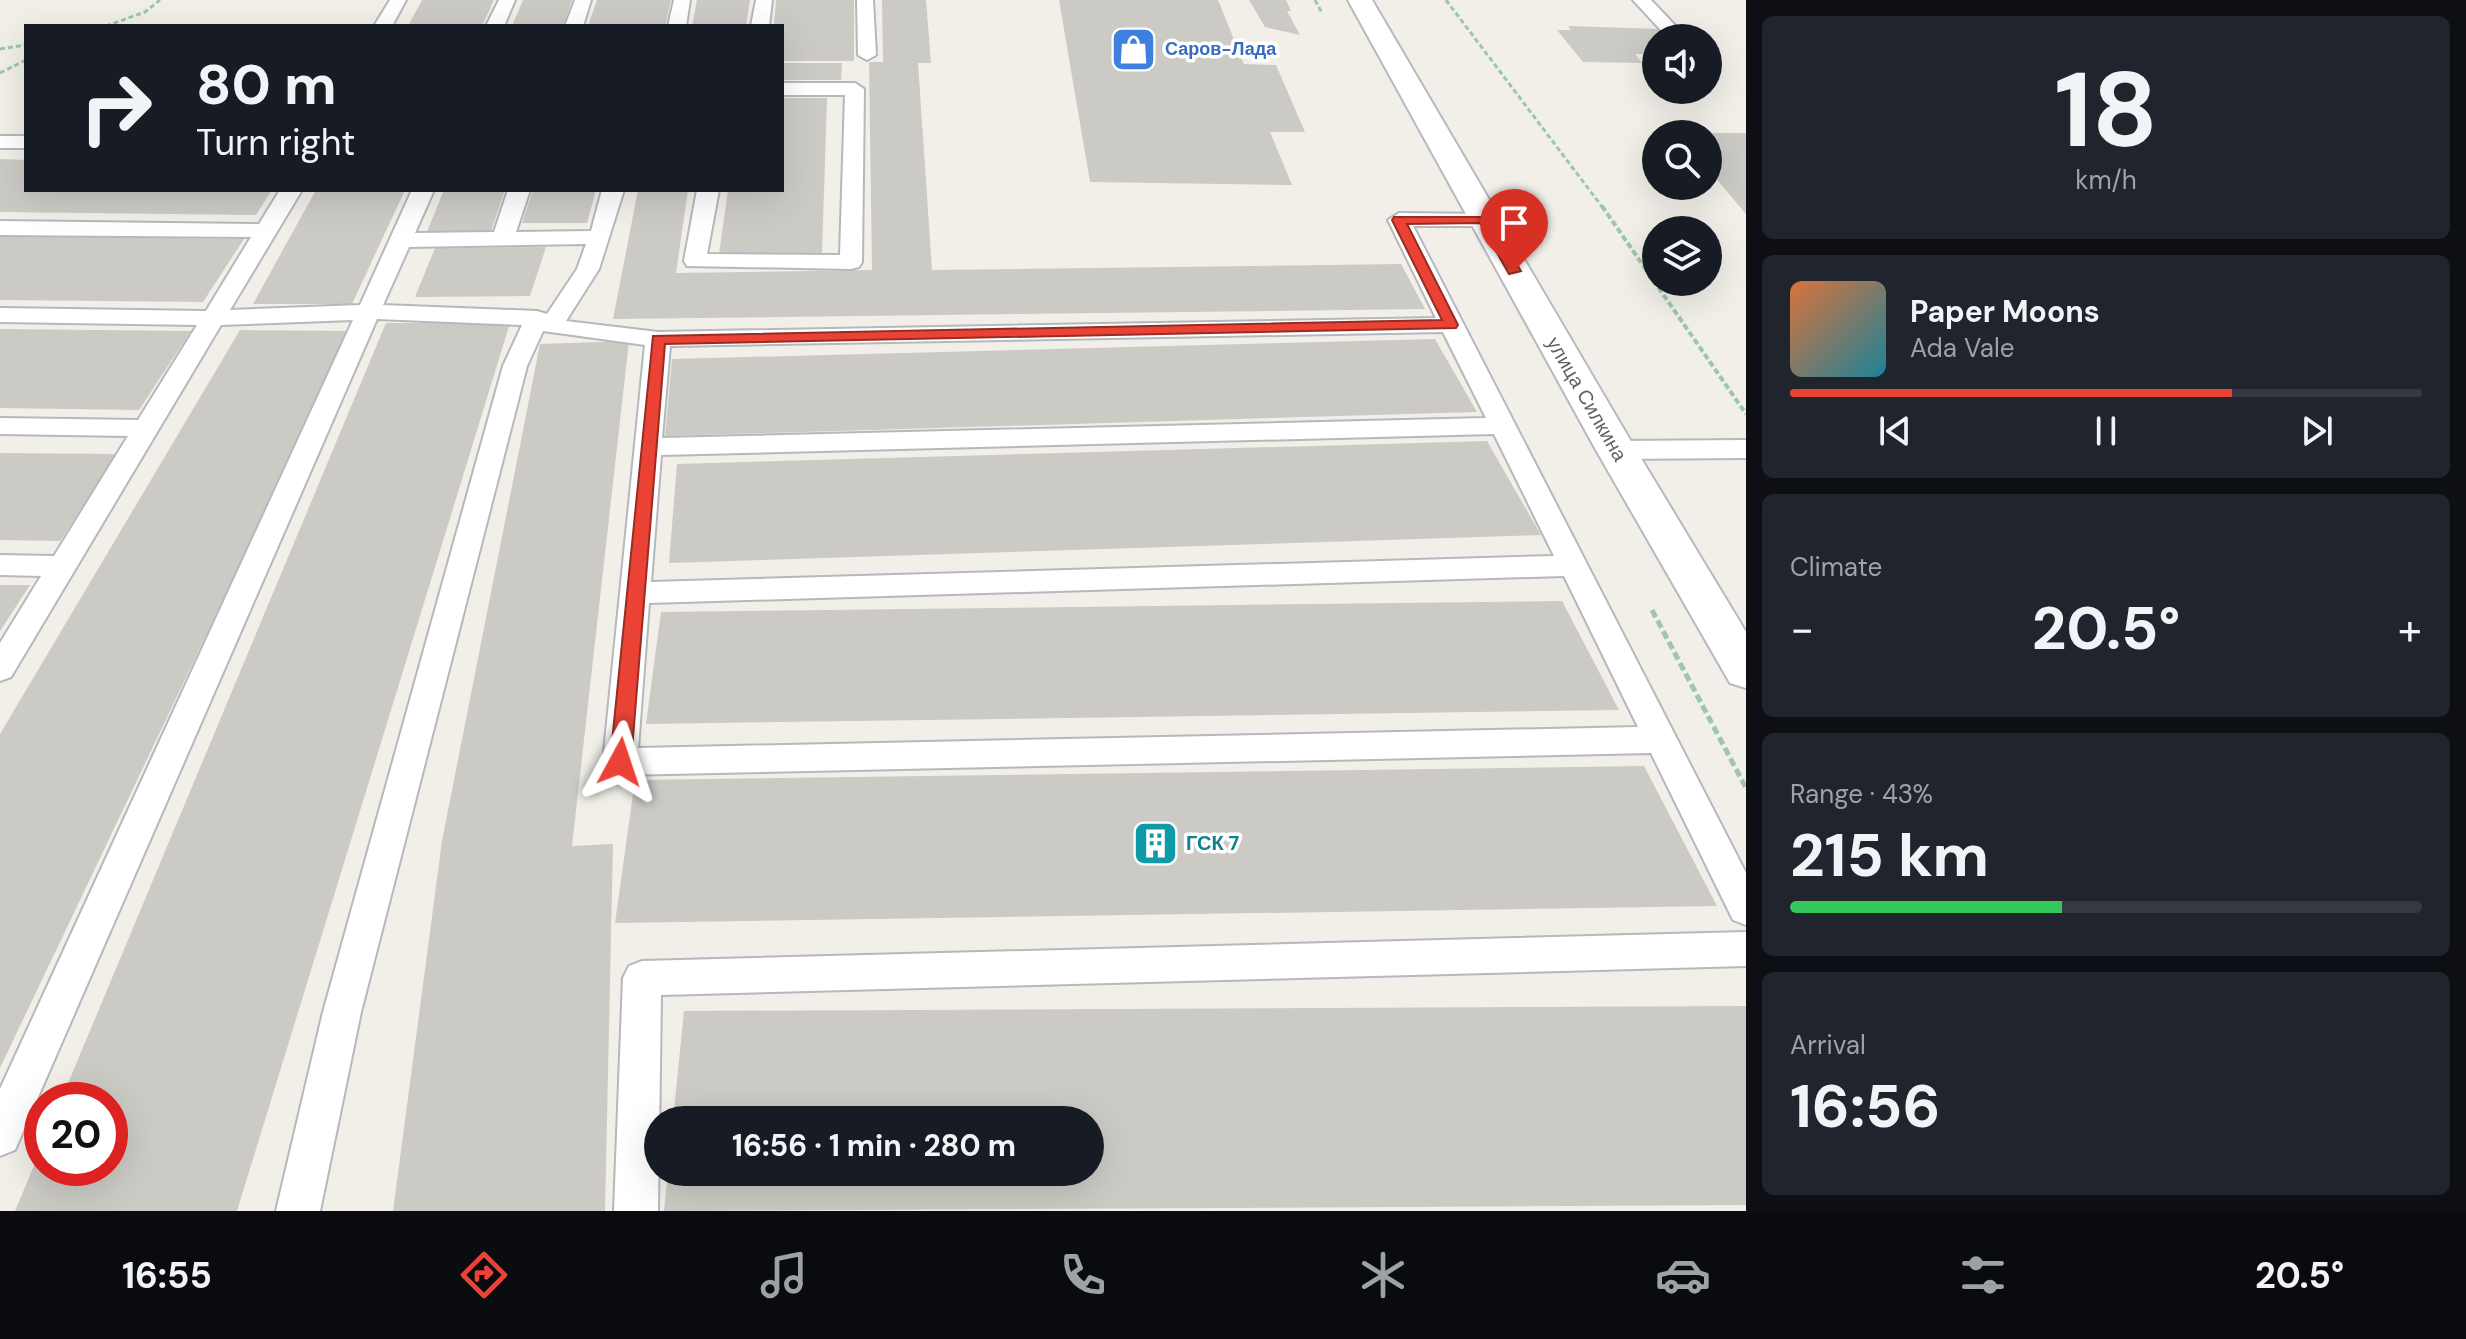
<!DOCTYPE html>
<meta charset="utf-8">
<style>
:root{--surface:#171b24;--page:#20242c;--text:#f1f3f6;--muted:#9ea1a6;--line:#363941;--accent:#ea4335}
body{margin:0;font-family:"DM Sans",sans-serif;background:var(--page);color:var(--text);height:100vh;display:flex;flex-direction:column;font-size:30px;white-space:nowrap}
*{box-sizing:border-box;margin:0}
p{font-size:26px;color:var(--muted)}
.icon{flex:none;width:44px;height:44px;fill:none;stroke:currentColor;stroke-width:2;stroke-linecap:round;stroke-linejoin:round}
.map{position:relative;flex:1;overflow:hidden}
.panel{display:flex;flex-direction:column;gap:16px;padding:16px;background:#0d0f14;width:720px}
.panel>*{flex:none}
.hud{position:absolute;left:24px;top:24px;width:760px;height:168px;border-radius:0px;box-shadow:0 8px 32px #0002;background:#171b24;color:var(--text);overflow:hidden}
.controls{position:absolute;left:1642px;top:24px;display:grid;gap:16px}
.controls a{display:grid;place-items:center;width:80px;height:80px;border-radius:50%;background:var(--surface);box-shadow:0 8px 32px #0002;font-size:40px}
.speed{position:absolute;left:24px;top:1082px;display:flex;gap:16px;font-size:40px;font-weight:700;text-align:center}
.speed>*{display:grid;place-content:center;width:104px;height:104px;border-radius:50%;background:var(--surface);box-shadow:0 8px 32px #0002;line-height:1}
.speed .limit{border:12px solid #d22;background:#fff;color:#111}
.pin{position:absolute;display:grid;place-items:center;width:68px;height:68px;color:#fff;margin:-82px -34px;border-radius:50% 50% 50% 0;rotate:-45deg;box-shadow:0 0 8px #0007}
.pin .icon{rotate:45deg}
.me{position:absolute;width:88px;margin:-44px;rotate:5deg;stroke-linejoin:round;filter:drop-shadow(0 0 6px #0008)}
.turn{display:flex;align-items:center;gap:28px;height:168px;padding:0 40px;font-size:36px}
.turn .icon{width:104px;height:104px;stroke-width:2.5}
.turn b{display:block;font-size:56px;line-height:68px}
.big{font-size:60px;font-weight:700;line-height:1.1}
.panel .tile{flex:1;display:flex;flex-direction:column;justify-content:center;gap:12px;min-width:0;padding:0 28px;border-radius:12px;background:var(--page)}
.panel .dial{align-items:center;gap:0}
.dial b{font-size:104px;line-height:1}
.song{display:flex;align-items:center;gap:24px}
.cover{width:96px;height:96px;border-radius:12px;background:linear-gradient(135deg,hsl(20 70% 55%),hsl(190 70% 35%))}
.played{height:8px;border-radius:4px;background:linear-gradient(90deg,var(--accent) 70%,var(--line) 70%)}
.keys{display:flex;justify-content:space-around;direction:ltr}
.heat{display:flex;justify-content:space-between;align-items:center;font-size:44px;direction:ltr}
.charge{height:12px;border-radius:6px;background:linear-gradient(90deg,#34c759 43%,var(--line) 0)}
.trip{position:absolute;left:644px;top:1106px;width:460px;height:80px;border-radius:40px;background:var(--surface);box-shadow:0 8px 32px #0002;font-weight:700;line-height:80px;text-align:center}
.tabs{display:flex;height:128px;justify-content:space-around;align-items:center;background:#090b0e;color:var(--muted)}
.tabs .icon{width:56px;height:56px}
.tabs .current{color:var(--accent)}
.tabs b{font-size:36px;color:var(--text)}
main{display:flex;flex:1;min-height:0}
.map>svg:first-child{display:block}
.building{fill:#cccac5}
.lines{fill:none;stroke-linecap:round;stroke-linejoin:round}
.lane-casing{stroke:#b5b8bc;stroke-width:4}
.secondary-casing{stroke:#b6babf;stroke-width:4}
.path-far2{stroke:#9cc7a9;stroke-width:3;stroke-dasharray:5 3;stroke-linecap:butt}
.path-far1{stroke:#9cc7a9;stroke-width:4;stroke-dasharray:6 3;stroke-linecap:butt}
.path{stroke:#9cc7a9;stroke-width:5;stroke-dasharray:8 4;stroke-linecap:butt}
.lane{fill:#fff;fill-rule:evenodd}
.secondary{fill:#fff;fill-rule:evenodd}
.route{fill:#ea4335;stroke:#982c22;stroke-width:2}
.labels{text-anchor:middle;stroke-width:7;stroke-linejoin:round;paint-order:stroke}
.far-shop-label{font-size:18px;font-weight:bold;fill:#366cbe;stroke:#fff;text-anchor:start}
.street-label{font-size:20px;fill:#5f6368;stroke:#fff}
.culture-label{font-size:20px;font-weight:bold;fill:#0d838f;stroke:#fff;text-anchor:start}
</style>
<main>
<div class="map">
<svg width="1746" height="1211" viewBox="0 0 1746 1211">
<rect width="100%" height="100%" fill="#f1efe8"/>
<g class="building">
<polygon points="422,0 494,0 482,26 408,26"/>
<polygon points="523,0 572,0 563,26 512,26"/>
<polygon points="597,0 671,0 665,26 588,26"/>
<polygon points="697,0 750,0 746,26 692,26"/>
<polygon points="776,0 854,0 854,61 782,61 782,26 774,26"/>
<polygon points="882,0 926,0 931,63 918,63 932,270 1401,264 1425,309 613,319 638,190 688,190 676,273 872,270 869,62 883,62"/>
<polygon points="1059,0 1218,0 1244,64 1276,65 1305,132 1270,132 1292,185 1090,182"/>
<polygon points="1249,0 1286,0 1291,11 1287,11 1300,35 1265,27"/>
<polygon points="1568,26 1661,29 1669,38 1656,38 1656,54 1635,54 1642,63 1583,62 1557,30 1571,30"/>
<polygon points="782,63 842,63 841,80 782,80"/>
<polygon points="782,98 827,98 822,254 719,254 728,190 782,190"/>
<polygon points="1708,133 1746,133 1746,214 1708,169"/>
<polygon points="0,159 26,160 26,190 272,190 256,215 0,212"/>
<polygon points="316,190 405,190 352,304 253,304"/>
<polygon points="444,190 505,190 491,231 427,232"/>
<polygon points="533,190 596,190 587,223 522,223"/>
<polygon points="0,236 244,239 203,302 0,300"/>
<polygon points="546,247 530,296 415,297 435,248"/>
<polygon points="386,323 510,323 237,1211 15,1211 42,1146 42,1168 110,1168 110,1100 61,1100"/>
<polygon points="0,329 191,331 139,410 0,408"/>
<polygon points="240,330 351,331 0,1068 0,734"/>
<polygon points="1435,339 1477,412 665,436 672,359"/>
<polygon points="629,341 572,846 613,844 605,1211 393,1211 442,841 540,344"/>
<polygon points="1487,441 1541,535 669,563 677,464"/>
<polygon points="0,453 117,454 60,541 0,540"/>
<polygon points="0,585 30,585 0,631"/>
<polygon points="1562,601 1619,710 646,724 661,612"/>
<polygon points="1644,766 1717,906 615,923 635,780"/>
<polygon points="1746,1006 1746,1205 664,1211 668,1172 1090,1172 1090,1120 673,1120 684,1011"/>
</g>
<g class="lines">
<defs>
<g id="lane">
<polygon points="390,0 406,0 392,26 374,26"/>
<polygon points="499,0 515,0 504,26 486,26"/>
<polygon points="575,0 591,0 583,26 565,26"/>
<polygon points="674,0 690,0 686,26 668,26"/>
<polygon points="756,0 772,0 769,26 751,26"/>
<polygon points="857,0 873,0 876,55 867,60 858,55"/>
<polygon points="1633,0 1651,0 1687,38 1668,38"/>
<polygon points="782,83 855,83 864,89 862,262 859,267 851,269 687,266 684,261 697,190 719,190 707,254 840,255 845,95 782,95"/>
<rect x="0" y="136" width="26" height="12"/>
<path d="M280 190H302L230 310 360 305 412 190H434L415 233 494 232 508 190H530L516 232 591 231 602 190H624L599 269 566 321 658 332 1436 318 1388 220 1399 213 1493 214 1496 219 1485 226H1413L1746 873V925L1733 920 1651 753 620 775 608 771 603 762 645 345 543 331 527 366 361 1012 320 1211H276L323 1012 503 366 522 325 377 319 15 1150 0 1156V1089L353 320 221 325 11 677 0 681V643L41 576 0 575V555L54 556 128 436 0 434V418L138 420 197 325 0 322V308L206 311 251 237 0 235V221L259 224ZM586 244 577 269 547 314 537 311 383 305 409 247ZM1443 332 1486 418 662 438 670 346ZM1494 434 1554 556 651 582 661 455ZM1564 576 1638 727 638 748 649 603Z"/>
<polygon points="1746,440 1746,458 1616,459 1607,456 1603,450 1607,444 1616,441"/>
<polygon points="1746,932 1746,966 661,995 658,1211 614,1211 623,978 629,966 642,961"/>
</g>
<polygon id="secondary" points="1348,0 1372,0 1636,450 1746,632 1746,688 1730,683 1596,450"/>
</defs>
<use href="#lane" class="lane-casing"/>
<use href="#secondary" class="secondary-casing"/>
<g class="path-far2">
<polyline points="1315,0 1322,13"/>
<polyline points="1446,0 1603,208"/>
<polyline points="106,26 145,12 160,0"/>
<polyline points="0,49 26,45"/>
<polyline points="0,73 26,60"/>
</g>
<polyline class="path-far1" points="1602,206 1746,414"/>
<polyline class="path" points="1652,610 1746,788"/>
<use href="#lane" class="lane"/>
<use href="#secondary" class="secondary"/>
</g>
<polygon class="route" points="1394,217 1489,217 1521,271 1509,274 1480,223 1407,224 1458,325 1456,328 665,344 631,762 628,768 613,768 610,762 653,336 1442,320 1392,220"/>
<defs>
<symbol id="shop-square" viewBox="-11 -11 22 22"><rect x="-9" y="-9" width="18" height="18" rx="4" fill="#3f7fe0" stroke="#fff"/><path d="M-5-2.5h2.3a2.7 3.5 0 0 1 5.4 0H5L5.5 6h-11ZM-1.5-2.5h3a1.5 2.3 0 0 0-3 0Z" fill="#fff"/></symbol>
<symbol id="building-square" viewBox="-11 -11 22 22"><rect x="-9" y="-9" width="18" height="18" rx="4" fill="#0f9aa8" stroke="#fff"/><path d="M-4-6H4V6H1V3H-1V6H-4ZM-2.5-4.3h1.7v1.8h-1.7ZM.8-4.3h1.7v1.8H.8ZM-2.5-1h1.7V.8h-1.7ZM.8-1h1.7V.8H.8Z" fill="#fff"/></symbol>
</defs>
<g fill-rule="evenodd">
<use href="#shop-square" x="1108" y="24" width="51" height="51"/>
<use href="#building-square" x="1130" y="818" width="51" height="51"/>
</g>
<g class="labels">
<g class="far-shop-label">
<text x="1165" y="55">Саров-Лада</text>
</g>
<g class="street-label">
<text transform="translate(1587 399) rotate(60)" y="7">улица Силкина</text>
</g>
<g class="culture-label">
<text x="1186" y="850">ГСК 7</text>
</g>
</g>
</svg>
<div class="controls">
<a><svg class="icon" aria-label="sound" viewBox="0 0 24 24"><path d="M4 9h4l5-4v14l-5-4H4zM17 9q2 3 0 6"/></svg></a>
<a><svg class="icon" aria-label="search" viewBox="0 0 24 24"><circle cx="10" cy="10" r="6"/><path d="M15 15l6 6"/></svg></a>
<a><svg class="icon" aria-label="layers" viewBox="0 0 24 24"><path d="M12 4l9 5-9 5-9-5zM3 14l9 5 9-5"/></svg></a>
</div>
<div class="speed"><div class="limit">20</div></div>
<div class="pin" style="left:1514px;top:271px;background:#d93025"><svg class="icon" aria-label="arrive" viewBox="0 0 24 24"><path d="M6 21V4h12l-3 4 3 4H6"/></svg></div>
<svg class="me" style="left:620px;top:762px" viewBox="-20 -20 40 40"><path d="M0-17L14 15 0 8-14 15z" fill="#ea4335" stroke="#fff" stroke-width="4"/></svg>
<div class="trip">16:56 · 1 min · 280 m</div>
<div class="hud">
<div class="turn"><svg class="icon" aria-label="right" viewBox="0 0 24 24"><path d="M7 20v-9h11M14 6l5 5-5 5"/></svg><div><b>80 m</b>Turn right</div></div>
</div>
</div>
<section class="panel">
<div class="tile dial"><b>18</b><p>km/h</p></div>
<div class="tile">
<div class="song"><i class="cover"></i><div><b>Paper Moons</b><p>Ada Vale</p></div></div>
<div class="played"></div>
<div class="keys"><svg class="icon" aria-label="previous" viewBox="0 0 24 24"><path d="M18 5L8 12l10 7zM5 5v14"/></svg><svg class="icon" aria-label="pause" viewBox="0 0 24 24"><path d="M8 5v14M16 5v14"/></svg><svg class="icon" aria-label="next" viewBox="0 0 24 24"><path d="M6 5l10 7-10 7zM19 5v14"/></svg></div>
</div>
<div class="tile"><p>Climate</p>
<div class="heat"><a>−</a><b class="big">20.5°</b><a>+</a></div>
</div>
<div class="tile"><p>Range · 43%</p><b class="big">215 km</b><div class="charge"></div></div>
<div class="tile"><p>Arrival</p><b class="big">16:56</b></div>
</section>
</main>
<nav class="tabs">
<b>16:55</b>
<svg class="icon current" aria-label="directions" viewBox="0 0 24 24"><path d="M12 3l9 9-9 9-9-9zM9 14v-3h6M13 9l2 2-2 2"/></svg>
<svg class="icon" aria-label="music" viewBox="0 0 24 24"><path d="M9 18V5l10-2v13"/><circle cx="6" cy="18" r="3"/><circle cx="16" cy="16" r="3"/></svg>
<svg class="icon" aria-label="phone" viewBox="0 0 24 24"><path d="M5 4h4l2 5-3 2q2 4 5 5l2-3 5 2v4C11 20 4 13 5 4z"/></svg>
<svg class="icon" aria-label="climate" viewBox="0 0 24 24"><path d="M12 3v18M4 7l16 10M4 17L20 7"/></svg>
<svg class="icon" aria-label="car" viewBox="0 0 24 24"><path d="M5 17H2v-5l4-1 3-4h7l3 4 3 1v5h-3M9 17h6M6 11h13"/><circle cx="7" cy="17" r="2"/><circle cx="17" cy="17" r="2"/></svg>
<svg class="icon" aria-label="filters" viewBox="0 0 24 24"><path d="M4 7h16M4 17h16"/><circle cx="9" cy="7" r="2"/><circle cx="15" cy="17" r="2"/></svg>
<b>20.5°</b>
</nav>
